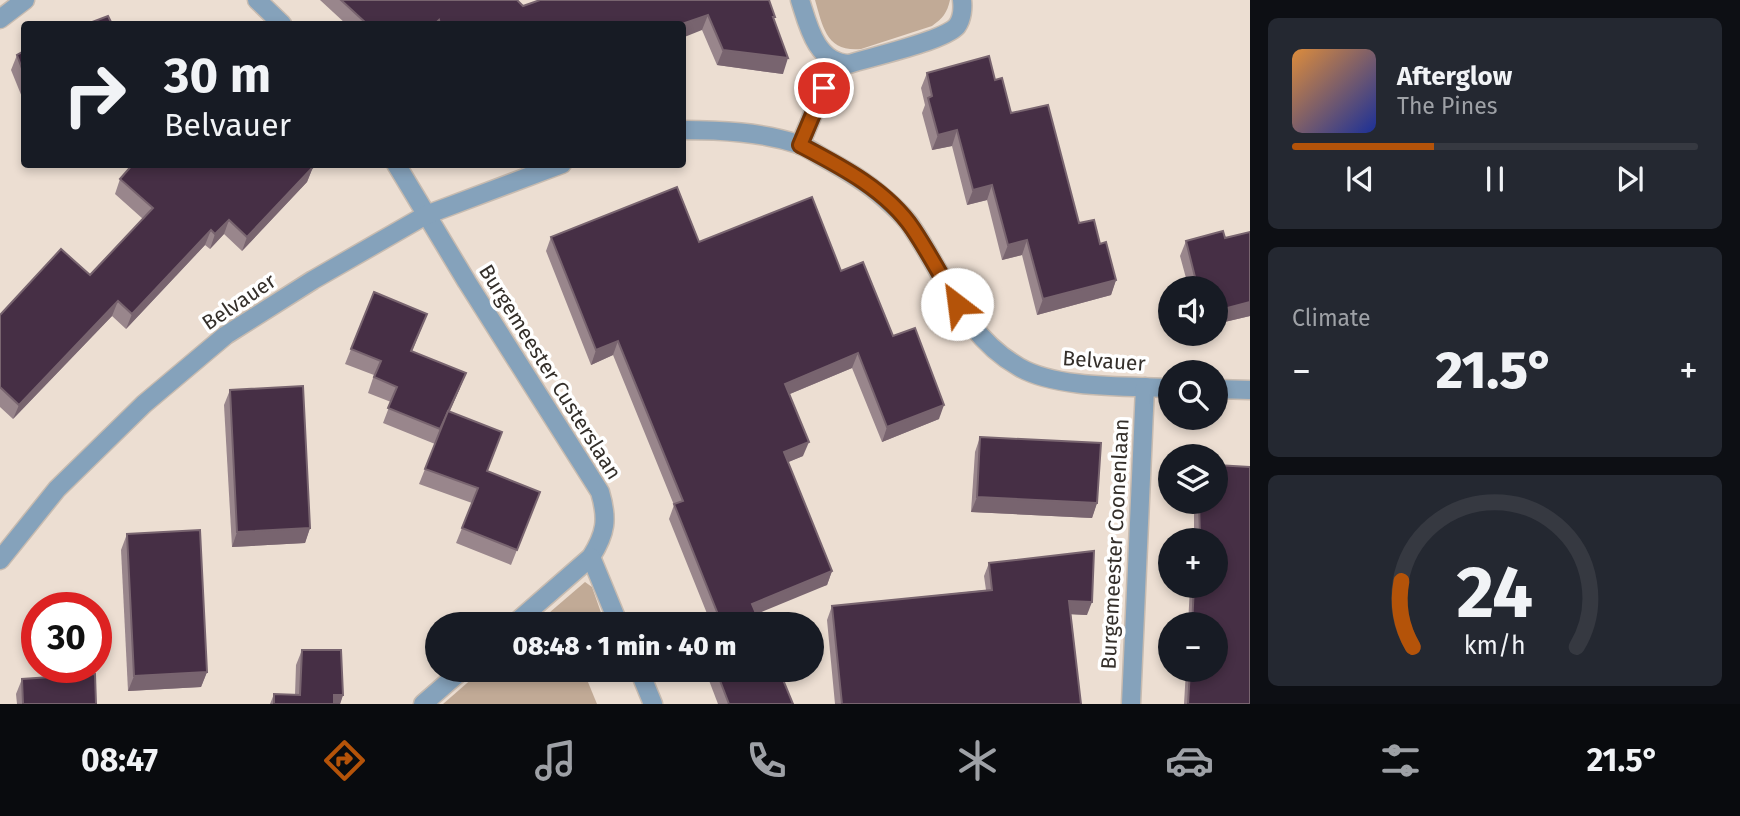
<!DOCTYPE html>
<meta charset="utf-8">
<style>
:root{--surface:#171b24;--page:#242831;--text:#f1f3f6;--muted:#9ea1a6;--line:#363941;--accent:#b45309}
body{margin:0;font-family:"Fira Sans",sans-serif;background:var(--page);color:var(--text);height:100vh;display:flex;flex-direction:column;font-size:26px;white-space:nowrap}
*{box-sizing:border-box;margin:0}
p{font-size:23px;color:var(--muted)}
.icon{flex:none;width:38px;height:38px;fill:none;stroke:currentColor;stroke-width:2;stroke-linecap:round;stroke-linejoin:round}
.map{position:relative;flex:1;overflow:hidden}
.details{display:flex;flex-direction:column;gap:18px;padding:18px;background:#0d0f14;width:490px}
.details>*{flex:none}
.guide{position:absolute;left:21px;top:21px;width:665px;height:147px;border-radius:7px;box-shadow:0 4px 10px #0003;background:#171b24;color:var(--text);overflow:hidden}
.fabs{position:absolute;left:1158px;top:276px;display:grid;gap:14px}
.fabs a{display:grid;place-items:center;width:70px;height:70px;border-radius:50%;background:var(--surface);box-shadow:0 4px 10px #0003;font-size:35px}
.speed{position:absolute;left:21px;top:592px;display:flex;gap:14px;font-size:35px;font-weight:700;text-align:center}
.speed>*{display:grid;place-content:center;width:91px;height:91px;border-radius:50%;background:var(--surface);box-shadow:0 4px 10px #0003;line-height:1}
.speed .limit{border:10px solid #d22;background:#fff;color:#111}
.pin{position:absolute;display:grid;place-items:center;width:60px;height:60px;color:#fff;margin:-30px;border:4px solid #fff;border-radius:50%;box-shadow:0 2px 7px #0007}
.me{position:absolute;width:77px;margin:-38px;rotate:330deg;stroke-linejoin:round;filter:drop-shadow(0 0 5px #0008)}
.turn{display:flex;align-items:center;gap:24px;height:147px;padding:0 28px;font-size:32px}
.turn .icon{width:91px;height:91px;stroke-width:2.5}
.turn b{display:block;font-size:49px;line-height:60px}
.big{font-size:52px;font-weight:800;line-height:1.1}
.details .widget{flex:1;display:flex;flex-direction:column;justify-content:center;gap:10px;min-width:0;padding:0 24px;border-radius:10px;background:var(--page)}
.details .dial{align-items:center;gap:0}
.dial svg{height:182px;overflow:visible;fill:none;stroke:var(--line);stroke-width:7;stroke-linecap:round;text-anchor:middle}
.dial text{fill:var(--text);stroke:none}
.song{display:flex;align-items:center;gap:21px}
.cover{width:84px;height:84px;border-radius:10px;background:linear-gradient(135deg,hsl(30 70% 55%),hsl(230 70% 35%))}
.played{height:7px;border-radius:4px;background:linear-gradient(90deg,var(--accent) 35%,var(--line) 35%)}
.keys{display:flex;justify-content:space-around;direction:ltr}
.heat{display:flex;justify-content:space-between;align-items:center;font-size:38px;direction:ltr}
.trip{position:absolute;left:425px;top:612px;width:399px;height:70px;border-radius:35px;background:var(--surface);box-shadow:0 4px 10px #0003;font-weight:800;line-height:70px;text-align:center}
.tabs{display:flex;height:112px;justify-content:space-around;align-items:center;background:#090b0e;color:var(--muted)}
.tabs .icon{width:49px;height:49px}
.tabs .active{color:var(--accent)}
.tabs b{font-size:32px;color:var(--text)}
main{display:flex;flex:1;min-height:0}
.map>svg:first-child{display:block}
.green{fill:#c1aa96}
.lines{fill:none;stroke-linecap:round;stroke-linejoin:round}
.street-casing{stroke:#c7bbb0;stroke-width:21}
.street{stroke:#85a2bb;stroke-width:18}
.wall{fill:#99868c}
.shaded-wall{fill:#78646f}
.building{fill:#462f45;stroke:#78646f;stroke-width:2}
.route-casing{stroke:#753606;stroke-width:18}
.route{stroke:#b45309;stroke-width:12}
.labels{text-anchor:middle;stroke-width:7;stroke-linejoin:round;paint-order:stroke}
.street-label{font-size:21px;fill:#342f2a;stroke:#fff}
</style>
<main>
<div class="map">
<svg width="1250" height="704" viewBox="0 0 1250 704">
<rect width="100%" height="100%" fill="#ecded2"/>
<g class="green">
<path d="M815 0H950C947 13 943 18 932 26L861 49C826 52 823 27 815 0Z"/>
<polygon points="585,582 592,587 605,624 535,625"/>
<polygon points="482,670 583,670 597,704 443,704"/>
</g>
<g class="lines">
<defs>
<g id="street">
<polyline points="257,0 282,24"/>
<path d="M800 0C808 25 816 63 849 64 871 57 944 41 957 26 962 19 963 8 962 0"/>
<polyline points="0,19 25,0"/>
<path d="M682 130C721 130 761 132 798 144 807 147 815 153 822 157 844 169 865 181 884 198 894 207 906 217 913 229 947 279 963 335 1019 367 1057 389 1127 386 1171 388"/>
<polyline points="800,145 835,61"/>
<path d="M396 164 467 282 600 492C608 519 606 533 591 557L513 625"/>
<polyline points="1216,389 1250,390"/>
<polyline points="591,557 619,625"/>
<polyline points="0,560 57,489 144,404 226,335 313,280 426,215 562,164"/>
<polyline points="639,670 653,704"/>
<polyline points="423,704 462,670"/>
<polyline points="1131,704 1145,387"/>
</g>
</defs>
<use href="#street" class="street-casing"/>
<use href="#street" class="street"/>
</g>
<g class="wall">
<polygon points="320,0 517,0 523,6 540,0 774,20 783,74 717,65 702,30 682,24 346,24"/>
<polygon points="24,51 24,102 11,70 17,55"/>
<polygon points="927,73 995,80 1011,113 1079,223 1100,244 1116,280 1111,295 1037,315 1022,255 1002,260 987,200 967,205 952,146 932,150 922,113 925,105 921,88"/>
<polygon points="313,167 307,182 242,251 224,234 210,249 205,245 126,329 112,316 13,419 0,407 0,315 90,275 143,219 115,194 120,179"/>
<polygon points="1250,232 1250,316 1216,324 1216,289 1189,289 1180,256 1186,241 1225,238"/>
<polygon points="551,237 699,242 841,271 893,336 939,419 882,442 852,368 790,394 803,456 788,462 832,571 827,585 710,621 669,519 674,505 613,355 591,365 546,251"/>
<polygon points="427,314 412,352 460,388 450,411 487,471 540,492 511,565 456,543 472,503 419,484 435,444 383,423 391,402 368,393 374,375 345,364 351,349"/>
<polygon points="230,390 310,528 305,543 232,547 224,405"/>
<polygon points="980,437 1097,503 1092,518 971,512 975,452"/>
<polygon points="1194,502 1216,502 1250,704 1184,704 1186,670 1216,670 1216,625 1188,625 1190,586 1216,586 1216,541 1194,541"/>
<polygon points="127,534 207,672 201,687 128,691 121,550"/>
<polygon points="989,563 1087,615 1071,614 1081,704 835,704 827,620 832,606 986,590 984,576"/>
<polygon points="302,650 343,695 340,704 270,704 274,694 295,695 296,665"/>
<polygon points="705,670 779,670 793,704 718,704"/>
<polygon points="22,679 96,704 17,704 16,694"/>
</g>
<g class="shaded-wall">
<polygon points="708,15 702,30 682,38 682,24"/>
<polygon points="723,50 788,58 783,74 717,65"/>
<polygon points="957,130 952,146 932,150 938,135"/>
<polygon points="313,167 307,182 242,251 247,237"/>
<polygon points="992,185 987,200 967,205 973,190"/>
<polygon points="229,220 224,234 210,249 215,234"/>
<polygon points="211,230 205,245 126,329 132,314"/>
<polygon points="1027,240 1022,255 1002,260 1008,245"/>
<polygon points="1116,280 1111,295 1037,315 1043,299"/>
<polygon points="118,301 112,316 13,419 19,405"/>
<polygon points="1250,302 1250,316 1216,324 1216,311"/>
<polygon points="618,341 613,355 591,365 596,350"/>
<polygon points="858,353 852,368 780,398 785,384"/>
<polygon points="466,373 460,388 435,444 440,429"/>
<polygon points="944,405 939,419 882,442 887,427"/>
<polygon points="809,442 803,456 779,466 784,452"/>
<polygon points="977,497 1097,503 1092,518 971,512"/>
<polygon points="310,528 305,543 232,547 237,532"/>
<polygon points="832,571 827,585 747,618 752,604"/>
<polygon points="1069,601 1092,602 1087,615 1065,614"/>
<polygon points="207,672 201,687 128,691 134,676"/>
<polygon points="334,695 343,695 340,704 331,704"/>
</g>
<g class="building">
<polygon points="341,0 517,0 523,6 540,0 769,0 775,17 773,17 788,58 723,50 708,15 682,24 440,24 439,20 435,24 367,24"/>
<polygon points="108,16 112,24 87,24"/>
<polygon points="24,51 24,74 17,55"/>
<polygon points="989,56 995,80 1002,78 1011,113 1048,105 1079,223 1094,220 1100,244 1106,242 1116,280 1043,299 1027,240 1008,245 992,185 973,190 957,130 938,135 928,98 932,96 927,73"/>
<polygon points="133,164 310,164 313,167 247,237 229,220 215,234 211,230 132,314 118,301 19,405 0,387 0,315 61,249 90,275 153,208 120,179"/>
<polygon points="677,187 699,242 812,197 841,271 863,262 893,336 915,328 944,405 887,427 858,353 785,384 809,442 784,452 832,571 752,604 761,625 701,625 719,617 674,504 683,501 618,341 596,350 551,237"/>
<polygon points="1223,231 1225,238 1250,232 1250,302 1216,311 1216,289 1198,289 1186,241"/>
<polygon points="374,292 427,314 411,351 466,373 440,429 388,408 397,387 374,377 381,361 351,349"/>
<polygon points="303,386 310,528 237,532 230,390"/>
<polygon points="448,411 502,432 487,471 540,492 517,550 462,528 478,488 425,469"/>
<polygon points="980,437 1101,443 1097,503 977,497"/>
<polygon points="1216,465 1250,467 1250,704 1188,704 1190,670 1216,670 1216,625 1192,625 1194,586 1216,586 1216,541 1197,541 1197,539 1200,538 1199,502 1216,502"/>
<polygon points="200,530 207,672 134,676 127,534"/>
<polygon points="1094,551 1092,602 1069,601 1081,704 842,704 832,606 992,590 989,563"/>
<polygon points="302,650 341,650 343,695 334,695 334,704 274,704 274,694 300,695"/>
<polygon points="716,670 779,670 793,704 729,704"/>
<polygon points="95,674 96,704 23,704 22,679"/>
</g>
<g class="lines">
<defs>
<path id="route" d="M824 88 800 145C840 166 887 190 913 229 929 253 943 279 957 304"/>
</defs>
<use href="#route" class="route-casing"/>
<use href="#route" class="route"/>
</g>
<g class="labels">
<g class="street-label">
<text transform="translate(239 302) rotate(-34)" y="7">Belvauer</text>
<text transform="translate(1104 361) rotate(4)" y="7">Belvauer</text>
<text transform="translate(550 372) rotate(58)" y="7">Burgemeester Custerslaan</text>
<text transform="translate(1115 544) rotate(-87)" y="7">Burgemeester Coonenlaan</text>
</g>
</g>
</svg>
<div class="fabs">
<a><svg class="icon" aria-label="sound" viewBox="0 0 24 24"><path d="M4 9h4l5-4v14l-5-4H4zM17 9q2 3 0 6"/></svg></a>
<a><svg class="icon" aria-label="search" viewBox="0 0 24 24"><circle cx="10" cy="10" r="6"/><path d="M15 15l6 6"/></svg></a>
<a><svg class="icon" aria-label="layers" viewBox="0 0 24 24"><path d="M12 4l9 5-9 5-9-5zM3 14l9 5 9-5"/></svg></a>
<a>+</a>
<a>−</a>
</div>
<div class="speed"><div class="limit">30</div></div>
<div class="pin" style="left:824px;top:88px;background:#d93025"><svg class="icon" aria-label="arrive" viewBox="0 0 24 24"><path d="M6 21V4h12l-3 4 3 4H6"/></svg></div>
<svg class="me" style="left:957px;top:304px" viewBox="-20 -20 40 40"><circle r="19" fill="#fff"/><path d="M0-13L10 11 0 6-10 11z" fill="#b45309"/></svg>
<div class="trip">08:48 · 1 min · 40 m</div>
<div class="guide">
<div class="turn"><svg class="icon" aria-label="right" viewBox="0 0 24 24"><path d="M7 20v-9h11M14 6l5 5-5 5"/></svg><div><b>30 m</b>Belvauer</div></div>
</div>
</div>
<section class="details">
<div class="widget">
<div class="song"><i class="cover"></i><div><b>Afterglow</b><p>The Pines</p></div></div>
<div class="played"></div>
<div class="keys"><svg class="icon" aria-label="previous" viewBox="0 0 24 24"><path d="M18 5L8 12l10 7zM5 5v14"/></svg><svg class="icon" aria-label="pause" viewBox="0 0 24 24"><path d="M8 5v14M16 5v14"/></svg><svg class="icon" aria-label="next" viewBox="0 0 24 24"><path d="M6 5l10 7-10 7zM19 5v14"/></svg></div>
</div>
<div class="widget"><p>Climate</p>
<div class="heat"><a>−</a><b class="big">21.5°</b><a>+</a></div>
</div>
<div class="widget dial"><svg viewBox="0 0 100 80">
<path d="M14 69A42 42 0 1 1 86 69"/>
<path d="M14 69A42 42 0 0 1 9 40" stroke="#b45309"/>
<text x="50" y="56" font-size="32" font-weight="700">24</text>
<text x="50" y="72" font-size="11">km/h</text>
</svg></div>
</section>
</main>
<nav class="tabs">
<b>08:47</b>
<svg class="icon active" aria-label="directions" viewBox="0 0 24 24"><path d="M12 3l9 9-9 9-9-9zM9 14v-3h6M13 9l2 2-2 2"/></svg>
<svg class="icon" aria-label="music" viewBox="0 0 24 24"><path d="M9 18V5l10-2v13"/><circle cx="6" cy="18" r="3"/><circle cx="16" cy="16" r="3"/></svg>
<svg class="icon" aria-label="phone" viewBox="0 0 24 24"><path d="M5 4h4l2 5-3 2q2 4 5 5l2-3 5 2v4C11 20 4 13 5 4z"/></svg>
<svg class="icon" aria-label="climate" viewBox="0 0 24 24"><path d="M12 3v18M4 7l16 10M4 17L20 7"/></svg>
<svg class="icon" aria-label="car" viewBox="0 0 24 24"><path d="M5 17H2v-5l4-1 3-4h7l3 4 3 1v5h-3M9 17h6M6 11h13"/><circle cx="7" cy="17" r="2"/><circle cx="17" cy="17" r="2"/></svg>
<svg class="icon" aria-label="filters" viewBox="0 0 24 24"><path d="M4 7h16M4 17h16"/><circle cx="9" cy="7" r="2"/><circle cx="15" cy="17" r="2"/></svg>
<b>21.5°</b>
</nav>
